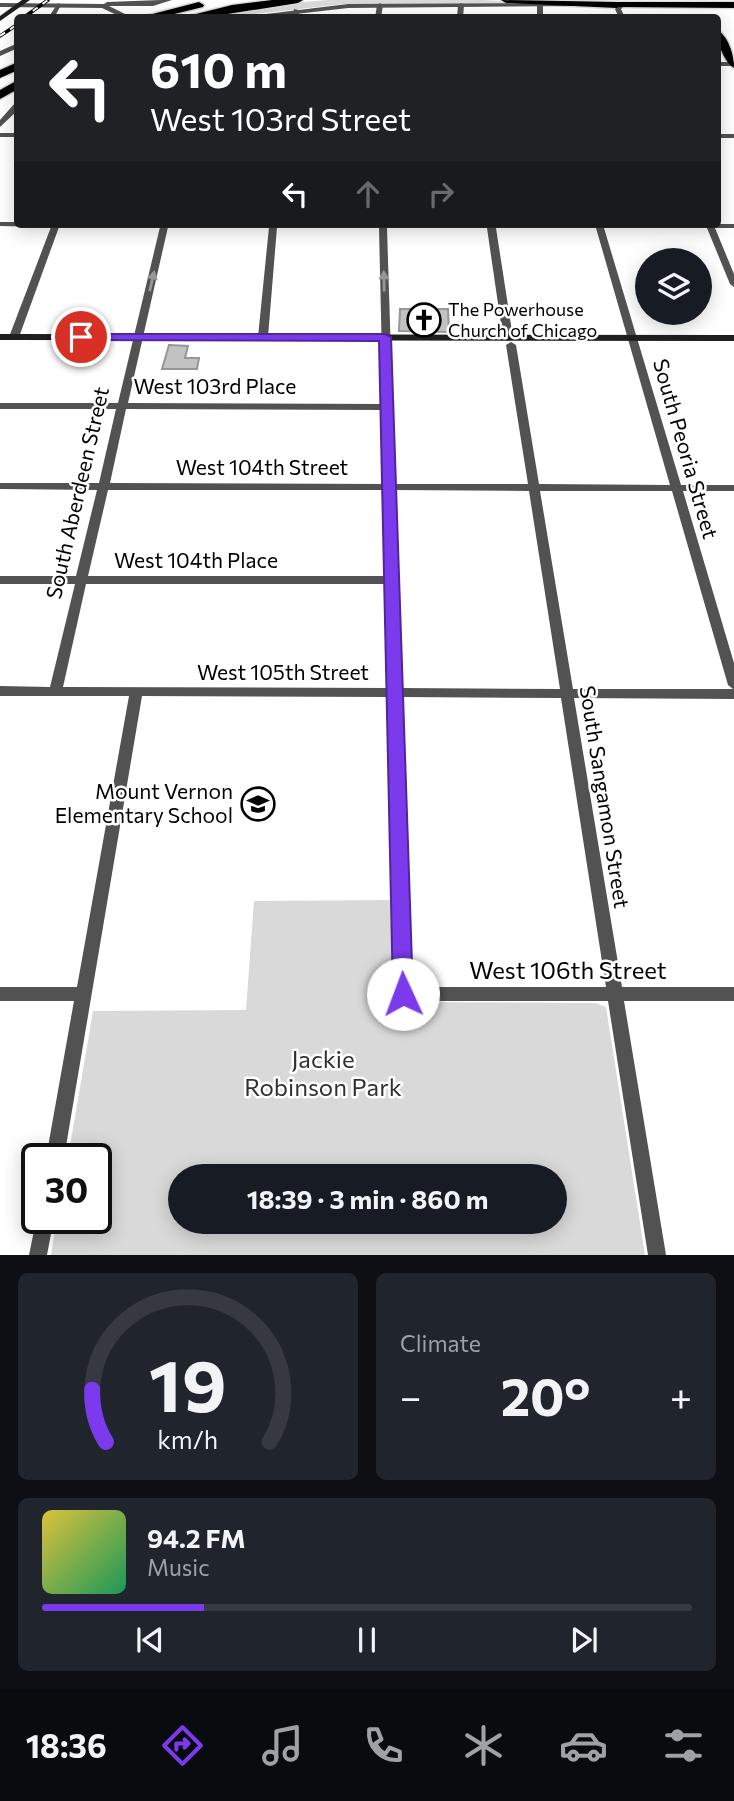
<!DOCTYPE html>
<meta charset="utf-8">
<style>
:root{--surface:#171b24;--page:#20242c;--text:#f1f3f6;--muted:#9ea1a6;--line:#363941;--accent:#7c3aed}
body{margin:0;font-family:Commissioner,sans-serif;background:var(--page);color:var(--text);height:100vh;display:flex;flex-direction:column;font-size:26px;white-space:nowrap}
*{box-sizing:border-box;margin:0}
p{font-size:23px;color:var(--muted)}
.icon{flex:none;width:38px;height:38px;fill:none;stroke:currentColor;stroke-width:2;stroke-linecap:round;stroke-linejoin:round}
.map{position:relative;height:1255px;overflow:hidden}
.panel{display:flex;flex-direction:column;gap:18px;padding:18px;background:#0d0f14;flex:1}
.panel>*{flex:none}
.hud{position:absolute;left:14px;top:14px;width:707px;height:214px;border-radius:7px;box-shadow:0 4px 18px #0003;background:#202124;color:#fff;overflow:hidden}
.controls{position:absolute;left:635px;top:248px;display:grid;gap:14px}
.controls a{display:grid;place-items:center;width:77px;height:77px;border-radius:50%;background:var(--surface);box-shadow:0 4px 18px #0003;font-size:35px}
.speed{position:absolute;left:21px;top:1143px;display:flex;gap:14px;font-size:35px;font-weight:700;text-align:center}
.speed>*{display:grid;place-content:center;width:91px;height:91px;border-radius:50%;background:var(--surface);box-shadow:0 4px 18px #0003;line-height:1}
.speed .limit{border:4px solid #111;border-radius:10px;background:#fff;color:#111}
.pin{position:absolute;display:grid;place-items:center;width:60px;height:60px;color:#fff;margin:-30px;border:4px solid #fff;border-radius:50%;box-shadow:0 2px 7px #0007}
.me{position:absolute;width:77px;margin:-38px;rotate:358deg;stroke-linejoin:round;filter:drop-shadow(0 0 5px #0008)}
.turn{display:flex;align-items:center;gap:24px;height:147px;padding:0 21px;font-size:32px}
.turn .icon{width:91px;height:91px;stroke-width:2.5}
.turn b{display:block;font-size:49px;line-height:60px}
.lanes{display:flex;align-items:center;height:66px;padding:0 21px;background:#0003;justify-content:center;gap:35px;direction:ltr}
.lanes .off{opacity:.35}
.big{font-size:52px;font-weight:700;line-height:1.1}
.panel .card{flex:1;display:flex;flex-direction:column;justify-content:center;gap:10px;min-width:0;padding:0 24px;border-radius:10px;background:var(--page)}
.panel .dial{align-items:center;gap:0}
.dial svg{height:182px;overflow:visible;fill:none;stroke:var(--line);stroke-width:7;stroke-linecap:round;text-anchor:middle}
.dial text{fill:var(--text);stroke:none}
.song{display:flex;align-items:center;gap:21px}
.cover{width:84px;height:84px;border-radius:10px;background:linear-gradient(135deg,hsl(50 70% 55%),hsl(150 70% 35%))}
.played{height:7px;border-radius:4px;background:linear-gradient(90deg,var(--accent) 25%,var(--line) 25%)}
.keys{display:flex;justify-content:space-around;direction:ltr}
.heat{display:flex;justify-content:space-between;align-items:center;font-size:38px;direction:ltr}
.panel .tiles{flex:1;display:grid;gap:18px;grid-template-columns:1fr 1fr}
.card:last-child{grid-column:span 2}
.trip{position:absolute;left:168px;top:1164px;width:399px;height:70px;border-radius:35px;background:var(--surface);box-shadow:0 4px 18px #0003;font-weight:700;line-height:70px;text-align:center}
.dock{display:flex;height:112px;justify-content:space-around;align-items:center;background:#090b0e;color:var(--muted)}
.dock .icon{width:49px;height:49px}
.dock .on{color:var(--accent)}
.dock b{font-size:32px;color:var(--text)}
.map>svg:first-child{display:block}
.green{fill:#d9d9d9;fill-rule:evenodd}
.building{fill:#c2c2c2;stroke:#969696;stroke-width:2}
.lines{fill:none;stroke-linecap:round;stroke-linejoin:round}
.primary-casing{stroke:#dbdbdb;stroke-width:3}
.motorway-casing{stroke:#dbdbdb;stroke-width:3}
.minor{fill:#525252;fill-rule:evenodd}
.tertiary{fill:#525252;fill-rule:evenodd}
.secondary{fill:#1f1f1f;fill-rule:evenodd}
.primary{fill:#000;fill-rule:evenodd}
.motorway{fill:#000;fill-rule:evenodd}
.rail-casing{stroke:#000;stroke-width:3.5}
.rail{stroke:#fff;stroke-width:2;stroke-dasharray:6;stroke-linecap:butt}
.oneway{fill:#979797}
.route{fill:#7c3aed;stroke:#51269a;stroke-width:2}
.labels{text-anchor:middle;stroke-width:5;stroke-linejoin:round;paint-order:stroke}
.far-poi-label{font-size:18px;fill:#000;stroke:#fff;text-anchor:start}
.street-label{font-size:21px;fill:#000;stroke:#fff}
.poi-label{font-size:21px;fill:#000;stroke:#fff;text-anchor:end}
.near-street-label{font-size:24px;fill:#000;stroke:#fff}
.near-park-label{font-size:24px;fill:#303030;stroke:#fff}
</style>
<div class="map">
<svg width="734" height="1255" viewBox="0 0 734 1255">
<rect width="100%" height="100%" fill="#fff"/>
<g class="green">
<polygon points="327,0 481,0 568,4 343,4 227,17 195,18 267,5"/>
<path d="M390 900 394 1002 596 1003 606 1007 645 1255H51L57 1218H96V1158H68L93 1011 246 1010 254 901ZM180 1176H555V1222H180Z"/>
</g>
<g class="building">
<polygon points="400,309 448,309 449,332 399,331"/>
<polygon points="169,345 188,346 185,358 199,358 197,369 162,369"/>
</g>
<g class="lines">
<defs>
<g id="primary">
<polygon points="617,2 734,2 734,8 614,7"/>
<path d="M718 30C729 38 734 55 734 68 723 61 717 42 718 30Z"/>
</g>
<g id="motorway">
<polygon points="272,0 303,0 298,3 202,18 180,18 232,5"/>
<polygon points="501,0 617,2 622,5 617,8 506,3"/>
<polygon points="199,2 204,5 203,7 158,18 137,18"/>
<polygon points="18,62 18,70 0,78 0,70"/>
<polygon points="18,80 18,89 0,99 0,90"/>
</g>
</defs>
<use href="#primary" class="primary-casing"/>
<use href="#motorway" class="motorway-casing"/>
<g class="minor">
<polygon points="58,3 61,5 54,18 48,18"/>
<polygon points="380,3 383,5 381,18 375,18 377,5"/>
<polygon points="461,3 464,5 463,18 457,18 458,5"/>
<polygon points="540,3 543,5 543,18 537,18 537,5"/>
<polygon points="620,4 625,5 621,9 625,18 619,18 615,9"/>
<polygon points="294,9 299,10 299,18 293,18"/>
<rect x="718" y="62" width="16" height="4"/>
<rect x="0" y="133" width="18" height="4"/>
<rect x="718" y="134" width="16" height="4"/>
<path d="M0 222H18V224H734V228H715L734 274V287L730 284 707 228H604L681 485H734V491H683L734 663V699L574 698 622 987H734V1001H624L666 1255H648L608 1001H403L397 999 395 994 389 697 142 696 64 1158H46L74 1001H0V987H77L129 696H0V686L50 687 75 584H0V576H76L97 490 0 489V483H99L116 409H0V403H118L160 227H59L19 337 14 340 9 337 51 227 0 226ZM168 227H269L258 337 263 340 268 337 277 227 379 228 383 404 128 403ZM387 228H487L503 338 508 341 513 338 496 228H596L670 485 539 484 516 345 511 342 506 345 528 484H395ZM126 409 383 410 384 484 110 483ZM108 490H384L386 576H88ZM395 490 529 491 560 689 401 688ZM540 491H672L728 685 733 689H573ZM86 584H386L389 688 63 687ZM402 697 561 698 606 987H411Z"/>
<polygon points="37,1216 37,1218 54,1218 47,1255 29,1255"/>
</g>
<g class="tertiary">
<polygon points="161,0 172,0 153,6 109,6 133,18 123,18 102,8 0,7 0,3 104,4 107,2"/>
<polygon points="571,3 573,6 348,8 261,18 234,18 348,4"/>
<polygon points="18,43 18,48 0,56 0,51"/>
<polygon points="15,103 18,103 18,110 0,127 0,120"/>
</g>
<g class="secondary">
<polygon points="22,0 30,0 0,21 0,16"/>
<polygon points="0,334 734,335 734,341 0,340"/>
</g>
<use href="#primary" class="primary"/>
<use href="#motorway" class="motorway"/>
<defs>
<g id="rail">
<polyline points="23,18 48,0"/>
<polyline points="0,36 18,24"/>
</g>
</defs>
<use href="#rail" class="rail-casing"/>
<use href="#rail" class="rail"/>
</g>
<defs><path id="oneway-solid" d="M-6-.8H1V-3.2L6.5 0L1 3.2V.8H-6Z" transform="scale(1.75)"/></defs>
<g class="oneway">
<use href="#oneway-solid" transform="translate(152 281) rotate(-77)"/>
<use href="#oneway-solid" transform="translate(384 281) rotate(-91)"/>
</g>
<polygon class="route" points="81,334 385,334 391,337 413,994 410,1000 403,1003 396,1000 393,994 379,341 77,340 75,337"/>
<defs>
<symbol id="church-ring" viewBox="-11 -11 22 22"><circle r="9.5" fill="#fff" stroke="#000" stroke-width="1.5"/><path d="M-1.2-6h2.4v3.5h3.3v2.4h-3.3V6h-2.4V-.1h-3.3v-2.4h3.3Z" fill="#000"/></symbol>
<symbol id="school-ring" viewBox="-11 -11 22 22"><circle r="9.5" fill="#fff" stroke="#000" stroke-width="1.5"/><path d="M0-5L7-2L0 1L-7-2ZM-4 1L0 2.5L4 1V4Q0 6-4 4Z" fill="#000"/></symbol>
</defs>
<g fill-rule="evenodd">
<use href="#church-ring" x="405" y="301" width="38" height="38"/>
<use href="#school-ring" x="239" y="785" width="38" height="38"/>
</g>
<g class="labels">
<g class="far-poi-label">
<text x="448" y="316">The Powerhouse<tspan x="448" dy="21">Church of Chicago</tspan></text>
</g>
<g class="street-label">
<text x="215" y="394">West 103rd Place</text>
<text transform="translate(685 449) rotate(74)" y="7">South Peoria Street</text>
<text x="262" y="475">West 104th Street</text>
<text transform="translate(78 493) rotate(-77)" y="7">South Aberdeen Street</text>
<text x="196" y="568">West 104th Place</text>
<text x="283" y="680">West 105th Street</text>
<text transform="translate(604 797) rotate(81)" y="7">South Sangamon Street</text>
</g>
<g class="poi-label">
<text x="233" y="799">Mount Vernon<tspan x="233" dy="24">Elementary School</tspan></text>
</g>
<g class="near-street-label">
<text x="568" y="979">West 106th Street</text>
</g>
<g class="near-park-label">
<text x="323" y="1068">Jackie<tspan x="323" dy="28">Robinson Park</tspan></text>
</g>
</g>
</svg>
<div class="controls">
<a><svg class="icon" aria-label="layers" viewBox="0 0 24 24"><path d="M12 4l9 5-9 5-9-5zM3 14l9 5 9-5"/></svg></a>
</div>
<div class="speed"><div class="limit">30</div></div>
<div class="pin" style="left:81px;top:337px;background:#d93025"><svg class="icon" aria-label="arrive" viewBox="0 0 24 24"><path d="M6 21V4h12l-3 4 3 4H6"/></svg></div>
<svg class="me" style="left:403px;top:994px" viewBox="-20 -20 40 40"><circle r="19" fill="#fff"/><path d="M0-13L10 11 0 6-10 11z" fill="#7c3aed"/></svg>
<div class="trip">18:39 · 3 min · 860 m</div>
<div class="hud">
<div class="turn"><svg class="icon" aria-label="left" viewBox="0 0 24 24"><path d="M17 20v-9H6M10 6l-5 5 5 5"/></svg><div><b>610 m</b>West 103rd Street</div></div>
<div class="lanes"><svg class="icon" aria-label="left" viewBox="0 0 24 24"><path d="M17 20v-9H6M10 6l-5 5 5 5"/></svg><svg class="icon off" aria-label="ahead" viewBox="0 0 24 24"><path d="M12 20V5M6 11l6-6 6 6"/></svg><svg class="icon off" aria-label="right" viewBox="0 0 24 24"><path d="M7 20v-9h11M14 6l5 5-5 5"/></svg></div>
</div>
</div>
<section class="panel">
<div class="tiles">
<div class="card dial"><svg viewBox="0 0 100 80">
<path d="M14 69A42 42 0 1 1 86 69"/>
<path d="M14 69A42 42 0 0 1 8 46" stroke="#7c3aed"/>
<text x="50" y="56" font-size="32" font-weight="700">19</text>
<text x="50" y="72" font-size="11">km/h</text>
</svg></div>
<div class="card"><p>Climate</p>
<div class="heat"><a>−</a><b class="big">20°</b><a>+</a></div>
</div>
<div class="card">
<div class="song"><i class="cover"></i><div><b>94.2 FM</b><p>Music</p></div></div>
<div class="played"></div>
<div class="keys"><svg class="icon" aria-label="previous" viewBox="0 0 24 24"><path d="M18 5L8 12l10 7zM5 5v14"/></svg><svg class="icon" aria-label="pause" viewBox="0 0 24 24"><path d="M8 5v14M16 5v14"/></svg><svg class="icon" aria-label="next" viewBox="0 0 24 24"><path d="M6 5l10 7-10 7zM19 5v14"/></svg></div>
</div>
</div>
</section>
<nav class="dock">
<b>18:36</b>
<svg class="icon on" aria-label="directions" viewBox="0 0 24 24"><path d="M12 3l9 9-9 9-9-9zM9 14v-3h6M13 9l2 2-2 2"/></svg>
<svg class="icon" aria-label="music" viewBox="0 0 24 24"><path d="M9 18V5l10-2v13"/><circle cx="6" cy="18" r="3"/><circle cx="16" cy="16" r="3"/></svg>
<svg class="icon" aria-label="phone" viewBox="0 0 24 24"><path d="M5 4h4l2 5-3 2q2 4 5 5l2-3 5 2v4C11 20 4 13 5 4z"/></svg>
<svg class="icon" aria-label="climate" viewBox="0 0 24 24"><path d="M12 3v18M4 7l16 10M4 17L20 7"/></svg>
<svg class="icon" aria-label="car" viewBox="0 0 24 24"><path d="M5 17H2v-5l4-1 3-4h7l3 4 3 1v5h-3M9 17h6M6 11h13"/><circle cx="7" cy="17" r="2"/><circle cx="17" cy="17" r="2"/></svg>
<svg class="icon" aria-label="filters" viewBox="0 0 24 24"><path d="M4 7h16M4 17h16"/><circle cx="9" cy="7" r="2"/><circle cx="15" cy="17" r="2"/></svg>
</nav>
